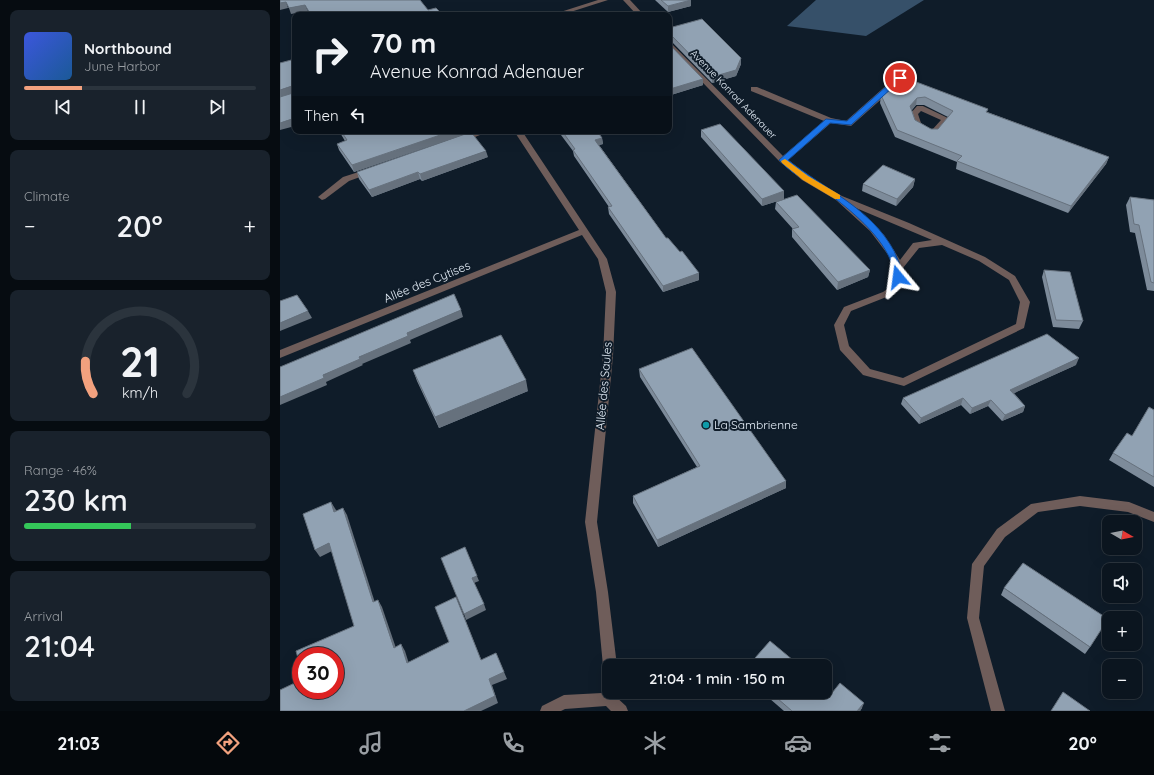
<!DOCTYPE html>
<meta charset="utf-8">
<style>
:root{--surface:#0b151f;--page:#19222c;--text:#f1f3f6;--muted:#9a9fa4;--line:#2b343d;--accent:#f2a17e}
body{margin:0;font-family:Quicksand,sans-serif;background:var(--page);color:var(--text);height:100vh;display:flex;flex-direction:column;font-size:15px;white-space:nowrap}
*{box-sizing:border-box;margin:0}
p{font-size:13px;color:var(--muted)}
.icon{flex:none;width:22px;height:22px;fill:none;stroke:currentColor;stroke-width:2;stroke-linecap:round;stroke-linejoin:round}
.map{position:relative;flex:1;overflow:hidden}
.sheet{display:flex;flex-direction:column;gap:10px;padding:10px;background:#060c11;width:280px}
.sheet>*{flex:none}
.hud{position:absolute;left:12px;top:12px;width:380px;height:122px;border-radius:8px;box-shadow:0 4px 16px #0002,0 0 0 1px var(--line);background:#0b151f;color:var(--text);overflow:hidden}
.needle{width:26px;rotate:99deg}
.tools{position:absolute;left:822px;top:515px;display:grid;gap:8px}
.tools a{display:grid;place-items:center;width:40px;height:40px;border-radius:8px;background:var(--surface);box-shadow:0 4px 16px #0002,0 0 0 1px var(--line);font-size:20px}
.speed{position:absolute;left:12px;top:647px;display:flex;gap:8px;font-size:20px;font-weight:700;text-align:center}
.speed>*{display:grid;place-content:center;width:52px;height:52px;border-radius:50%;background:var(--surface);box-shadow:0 4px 16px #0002,0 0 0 1px var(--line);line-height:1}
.speed .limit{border:6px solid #d22;background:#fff;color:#111}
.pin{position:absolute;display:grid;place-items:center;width:34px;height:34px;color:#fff;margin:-17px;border:2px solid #fff;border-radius:50%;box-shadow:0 1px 4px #0007}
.me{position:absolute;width:44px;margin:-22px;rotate:344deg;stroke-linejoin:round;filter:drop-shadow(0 0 3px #0008)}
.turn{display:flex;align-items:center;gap:14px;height:84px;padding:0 12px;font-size:18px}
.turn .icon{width:52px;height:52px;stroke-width:2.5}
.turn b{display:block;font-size:28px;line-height:34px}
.then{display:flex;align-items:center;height:38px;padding:0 12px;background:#0003;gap:8px;font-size:15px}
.big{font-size:30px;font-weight:600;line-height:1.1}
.sheet .card{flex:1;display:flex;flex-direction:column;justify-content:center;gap:6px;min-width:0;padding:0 14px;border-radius:8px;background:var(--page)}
.sheet .dial{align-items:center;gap:0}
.dial svg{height:104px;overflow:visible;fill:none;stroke:var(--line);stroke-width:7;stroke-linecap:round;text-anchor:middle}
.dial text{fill:var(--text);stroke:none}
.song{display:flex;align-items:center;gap:12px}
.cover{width:48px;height:48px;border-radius:6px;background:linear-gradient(135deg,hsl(230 70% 55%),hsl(210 70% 35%))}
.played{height:4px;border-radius:2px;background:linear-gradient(90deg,var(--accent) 25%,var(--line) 25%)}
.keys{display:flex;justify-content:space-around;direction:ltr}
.heat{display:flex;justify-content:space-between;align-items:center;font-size:22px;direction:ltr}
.charge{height:6px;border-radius:3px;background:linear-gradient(90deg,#34c759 46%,var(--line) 0)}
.trip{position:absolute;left:322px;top:659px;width:230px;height:40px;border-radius:8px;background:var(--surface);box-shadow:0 4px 16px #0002,0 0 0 1px var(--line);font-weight:600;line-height:40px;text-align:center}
.dock{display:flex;height:64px;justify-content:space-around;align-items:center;background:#04080c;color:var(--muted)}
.dock .icon{width:28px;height:28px}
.dock .selected{color:var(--accent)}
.dock b{font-size:18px;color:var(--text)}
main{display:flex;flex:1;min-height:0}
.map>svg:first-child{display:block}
.forest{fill:#365069}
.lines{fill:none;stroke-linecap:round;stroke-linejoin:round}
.street{fill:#6f5d5a;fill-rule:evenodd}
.wall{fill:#7d8b9a;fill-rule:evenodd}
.shaded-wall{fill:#66717d}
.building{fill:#91a2b3;stroke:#66717d;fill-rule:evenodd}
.route{fill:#1a73e8;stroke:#114b97}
.slow{fill:#f59e0b}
.culture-dot{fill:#0f9aa8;stroke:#0f1c29;stroke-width:1.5}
.labels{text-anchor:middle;stroke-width:4;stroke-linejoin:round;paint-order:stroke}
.far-street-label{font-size:10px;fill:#e5eef8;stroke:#0f1c29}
.street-label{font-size:12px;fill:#e5eef8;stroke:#0f1c29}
.poi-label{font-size:12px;fill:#e5eef8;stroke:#0f1c29;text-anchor:start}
</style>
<main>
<section class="sheet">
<div class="card">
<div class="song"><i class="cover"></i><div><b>Northbound</b><p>June Harbor</p></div></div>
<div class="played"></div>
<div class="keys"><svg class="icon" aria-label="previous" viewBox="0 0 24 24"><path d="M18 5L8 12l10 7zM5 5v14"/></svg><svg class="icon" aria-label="pause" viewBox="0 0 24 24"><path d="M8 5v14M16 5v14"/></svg><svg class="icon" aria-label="next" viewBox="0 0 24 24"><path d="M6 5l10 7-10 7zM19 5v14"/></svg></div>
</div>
<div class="card"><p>Climate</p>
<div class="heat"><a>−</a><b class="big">20°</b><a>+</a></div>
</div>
<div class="card dial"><svg viewBox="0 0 100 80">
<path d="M14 69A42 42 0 1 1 86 69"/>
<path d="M14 69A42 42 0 0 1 8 44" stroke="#f2a17e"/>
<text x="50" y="56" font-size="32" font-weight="700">21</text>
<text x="50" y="72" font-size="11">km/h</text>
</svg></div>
<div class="card"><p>Range · 46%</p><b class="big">230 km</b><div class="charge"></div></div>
<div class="card"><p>Arrival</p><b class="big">21:04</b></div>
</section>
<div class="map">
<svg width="874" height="711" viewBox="0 0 874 711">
<rect width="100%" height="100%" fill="#0f1c29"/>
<polygon class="forest" points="536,0 644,0 586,36 507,26"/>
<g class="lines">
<g class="street">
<polygon points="318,0 328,0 281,15 271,15"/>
<polygon points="343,0 350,0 364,15 357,15"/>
<path d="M389 42 391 43 503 156 544 121 471 91V87H477L551 118 566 121 617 76H623V80L571 126 551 123 508 160 528 176 562 196 629 223 705 257 735 276 750 302 744 328 624 386 583 375 560 350 554 325 564 307 603 292 613 285V267L609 256 590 231 556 200 522 180 500 162 389 48ZM576 208 652 240 633 243 620 260 604 235ZM662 245 699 261 729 280 740 302 736 324 623 378 590 369 569 346 564 325 571 311 609 296 621 288 623 268 639 248Z"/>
<path d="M637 106H643L670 119 656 135H650L635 127 630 114ZM641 111 661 120 652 130 642 126 638 114Z"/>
<polygon points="198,131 210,131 185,141 179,141 178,139"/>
<polygon points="234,131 242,131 327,259 336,292 333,356 317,522 328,592 337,666 329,666 329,672 325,671 323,666 316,592 305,522 323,356 326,292 318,259 302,235 0,358 0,350 299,230"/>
<polygon points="91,168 94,168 94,172 69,181 45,199 42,200 38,197 63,177"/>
<polygon points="800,496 849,502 874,512 874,522 848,512 800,506 758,512 725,537 704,566 699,618 725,711 711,711 687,618 692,564 717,529 751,504"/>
<polygon points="329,675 329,692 335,692 335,696 346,706 348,711 331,711 326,706 285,709 281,711 260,711 262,706 284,695 322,693 324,677"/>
</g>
</g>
<g class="wall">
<polygon points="375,0 410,0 411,6 388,12"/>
<polygon points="389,28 461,58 461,64 456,76 432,83 392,42 389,41"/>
<polygon points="389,44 423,85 391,95 389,93"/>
<path d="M618 91 708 109 707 112 829 157 826 164 788 213 676 169 677 162 615 137 600 103 601 95ZM636 105H644L668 117 658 129H651L635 120 632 110Z"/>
<polygon points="421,130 504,191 504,199 482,206 421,137"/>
<polygon points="59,131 188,131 188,133 74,172 59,150 57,144 65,141"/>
<polygon points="278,131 317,131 322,138 323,144 319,145 386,238 419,280 383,292 329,214 328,207 329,207 294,156 293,151"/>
<polygon points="208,157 142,181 140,179 92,197 79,179 77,172"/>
<polygon points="635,179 633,187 616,206 582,191 583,184"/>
<polygon points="850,197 874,200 874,291 867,290 855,233 850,232 846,205"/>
<polygon points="496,202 590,270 588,277 557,290 512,237 512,229 513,229 495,209"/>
<polygon points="764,270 803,321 799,329 773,327 762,277"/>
<polygon points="796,365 734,393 745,406 743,412 722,421 708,406 690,414 681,405 639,424 621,404 623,398"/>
<polygon points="359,369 506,481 506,488 378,547 353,503 353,496 417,467 360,377"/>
<polygon points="133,370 248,391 159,428 137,381"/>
<polygon points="874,410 874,487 829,460 833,453 852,436"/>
<polygon points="724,588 810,647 805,654 721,595"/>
<polygon points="482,692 545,692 552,693 582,708 580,711 504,711"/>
</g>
<g class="shaded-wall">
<polygon points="411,0 411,6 388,12 388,6"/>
<polygon points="6,2 8,8 0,10 0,3"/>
<polygon points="25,5 28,11 11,14 9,8"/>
<polygon points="461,58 461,64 456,76 432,83 432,77"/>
<polygon points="423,79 423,85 391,95 390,89"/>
<polygon points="12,86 15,93 0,98 0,90"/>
<polygon points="637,98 636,105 629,113 630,106"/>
<polygon points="15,118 15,126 0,130 0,123"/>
<polygon points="172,131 188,131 188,133 74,172 72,165"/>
<polygon points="322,138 323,144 316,146 315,140"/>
<polygon points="206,151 208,157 142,181 140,174"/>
<polygon points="829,157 826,164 788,213 791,206"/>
<polygon points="138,172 140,179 92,197 89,190"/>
<polygon points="635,179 633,187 616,206 617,199"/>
<polygon points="504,191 504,199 482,206 482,199"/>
<polygon points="590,270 588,277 557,290 558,282"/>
<polygon points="419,273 419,280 383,292 383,286"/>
<polygon points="181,310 183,317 130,340 131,343 82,364 83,365 46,382 47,385 0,405 0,397 127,333"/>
<polygon points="28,311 32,318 0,331 0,323"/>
<polygon points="799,358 796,365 728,396 730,390"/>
<polygon points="246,380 248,391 159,428 155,417"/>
<polygon points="683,398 681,405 639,424 641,418"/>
<polygon points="711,400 708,406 690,414 692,408"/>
<polygon points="745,406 743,412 722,421 725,415"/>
<polygon points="506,481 506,488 378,547 377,540"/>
<polygon points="51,502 56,510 59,519 54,512"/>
<polygon points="63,508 67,515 97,609 93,602"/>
<polygon points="49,543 54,550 40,557 35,550"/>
<polygon points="197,576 199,581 194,583 192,578"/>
<polygon points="176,597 179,604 204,667 201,660"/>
<polygon points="98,600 102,607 118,654 114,648"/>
<polygon points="204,604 206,610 186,620 184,614"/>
<polygon points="121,644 125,651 131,670 127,663"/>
<polygon points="216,653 227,679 212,685 218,703 201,711 184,711 209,679"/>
<polygon points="584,703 582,708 580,711 577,711"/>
</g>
<g class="building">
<polygon points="0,0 140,0 148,10 156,8 163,15 31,15 25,5 9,8 6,2 0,3"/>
<polygon points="381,0 411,0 388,6"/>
<polygon points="422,19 461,58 456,70 432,77 392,36 389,35 389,28"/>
<polygon points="389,44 423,79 390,89 389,87"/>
<polygon points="15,59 15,118 0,123 0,97 13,93 14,87 12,86 0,90 0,63"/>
<path d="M631 80 708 109 706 112 829 157 791 206 677 161 682 156 617 130 601 95 609 88 618 91ZM645 97 673 111 658 129H651L635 120 630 106 637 98Z"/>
<polygon points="440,124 504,191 482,199 421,130"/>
<polygon points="61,131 172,131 72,165 57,144 67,140"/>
<polygon points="282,131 317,131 322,138 315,140 317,143 386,238 388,238 400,252 402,251 419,273 383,286 328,207 332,206 293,150 295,149"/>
<polygon points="191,132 206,151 140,174 138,172 89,190 77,172"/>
<polygon points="603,165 635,179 617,199 583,184"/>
<polygon points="517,195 590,270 558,282 512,229 519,227 496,202"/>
<polygon points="850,197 874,200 874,283 871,282 859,225 854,224"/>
<polygon points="764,270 790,272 803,321 776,320"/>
<polygon points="174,294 181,310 127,333 128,336 79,357 80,359 43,375 44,378 0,397 0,367"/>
<polygon points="17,295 28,311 0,323 0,301"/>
<polygon points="767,334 799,358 730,390 745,406 725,415 711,400 692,408 683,398 641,418 623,398"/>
<polygon points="221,335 246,380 155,417 133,370"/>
<polygon points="412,348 506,481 377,540 353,496 420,466 359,369"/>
<polygon points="869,407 874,410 874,477 833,453 847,433 852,436"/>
<polygon points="51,502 54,512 63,508 93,602 98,600 114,648 121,644 127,663 169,642 155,607 176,597 201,660 216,653 224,672 209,679 215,696 184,711 0,711 0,690 21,680 21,690 55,690 55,656 21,656 21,669 16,651 74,626 49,543 35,550 23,514"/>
<polygon points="185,547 197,576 192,578 204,604 184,614 161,558"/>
<polygon points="743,563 828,619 810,647 724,588"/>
<polygon points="490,641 520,666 468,666"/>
<polygon points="560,683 584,703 577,711 512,711 490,692 545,692 545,687 552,693"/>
<polygon points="783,692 810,711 771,711"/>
</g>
<path class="route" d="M617 77 623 78 571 125 550 123 508 160C544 189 591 208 614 251 618 260 622 267 622 277L618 280 614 277C614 248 579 217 557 200 539 186 515 178 499 160L546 119 567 121Z"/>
<polygon class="slow" points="505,159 528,176 560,195 560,199 555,199 523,180 502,163 501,161"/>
<circle class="culture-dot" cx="426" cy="425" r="4"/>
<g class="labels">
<g class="far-street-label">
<text transform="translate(454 94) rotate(46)" y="4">Avenue Konrad Adenauer</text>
</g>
<g class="street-label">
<text transform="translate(147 282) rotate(-22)" y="4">Allée des Cytises</text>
<text transform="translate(324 386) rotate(-85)" y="4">Allée des Saules</text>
</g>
<g class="poi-label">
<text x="434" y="429">La Sambrienne</text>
</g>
</g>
</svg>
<div class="tools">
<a><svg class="needle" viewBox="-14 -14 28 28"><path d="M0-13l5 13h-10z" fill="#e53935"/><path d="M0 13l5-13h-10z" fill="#9a9fa4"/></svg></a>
<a><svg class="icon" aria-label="sound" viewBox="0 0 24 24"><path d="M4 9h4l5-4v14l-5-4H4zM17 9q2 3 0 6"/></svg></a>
<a>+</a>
<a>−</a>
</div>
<div class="speed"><div class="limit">30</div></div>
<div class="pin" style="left:620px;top:78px;background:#d93025"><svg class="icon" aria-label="arrive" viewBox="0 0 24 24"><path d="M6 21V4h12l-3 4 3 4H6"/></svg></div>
<svg class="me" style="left:618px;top:277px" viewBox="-20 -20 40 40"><path d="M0-17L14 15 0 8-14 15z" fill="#1a73e8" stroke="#fff" stroke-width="4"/></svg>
<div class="trip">21:04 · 1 min · 150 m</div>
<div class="hud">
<div class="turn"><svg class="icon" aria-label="right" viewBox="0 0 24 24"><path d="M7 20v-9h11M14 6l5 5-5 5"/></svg><div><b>70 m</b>Avenue Konrad Adenauer</div></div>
<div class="then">Then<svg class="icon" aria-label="left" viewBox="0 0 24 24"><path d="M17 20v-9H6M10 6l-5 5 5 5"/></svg></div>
</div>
</div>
</main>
<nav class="dock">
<b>21:03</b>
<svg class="icon selected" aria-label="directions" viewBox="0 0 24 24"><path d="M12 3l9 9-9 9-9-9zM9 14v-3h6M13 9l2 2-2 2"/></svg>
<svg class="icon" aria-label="music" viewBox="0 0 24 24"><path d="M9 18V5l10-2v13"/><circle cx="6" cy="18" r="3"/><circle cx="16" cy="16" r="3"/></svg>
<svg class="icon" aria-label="phone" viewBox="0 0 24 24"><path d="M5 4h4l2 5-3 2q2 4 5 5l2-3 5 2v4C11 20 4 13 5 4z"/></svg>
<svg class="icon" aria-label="climate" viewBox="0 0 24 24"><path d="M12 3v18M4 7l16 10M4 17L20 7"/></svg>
<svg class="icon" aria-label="car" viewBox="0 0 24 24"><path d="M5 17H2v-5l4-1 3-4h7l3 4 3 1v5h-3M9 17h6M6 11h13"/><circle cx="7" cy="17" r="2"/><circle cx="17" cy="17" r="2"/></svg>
<svg class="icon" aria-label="filters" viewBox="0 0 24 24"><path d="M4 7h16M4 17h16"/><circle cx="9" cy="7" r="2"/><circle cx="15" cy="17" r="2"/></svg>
<b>20°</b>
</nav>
